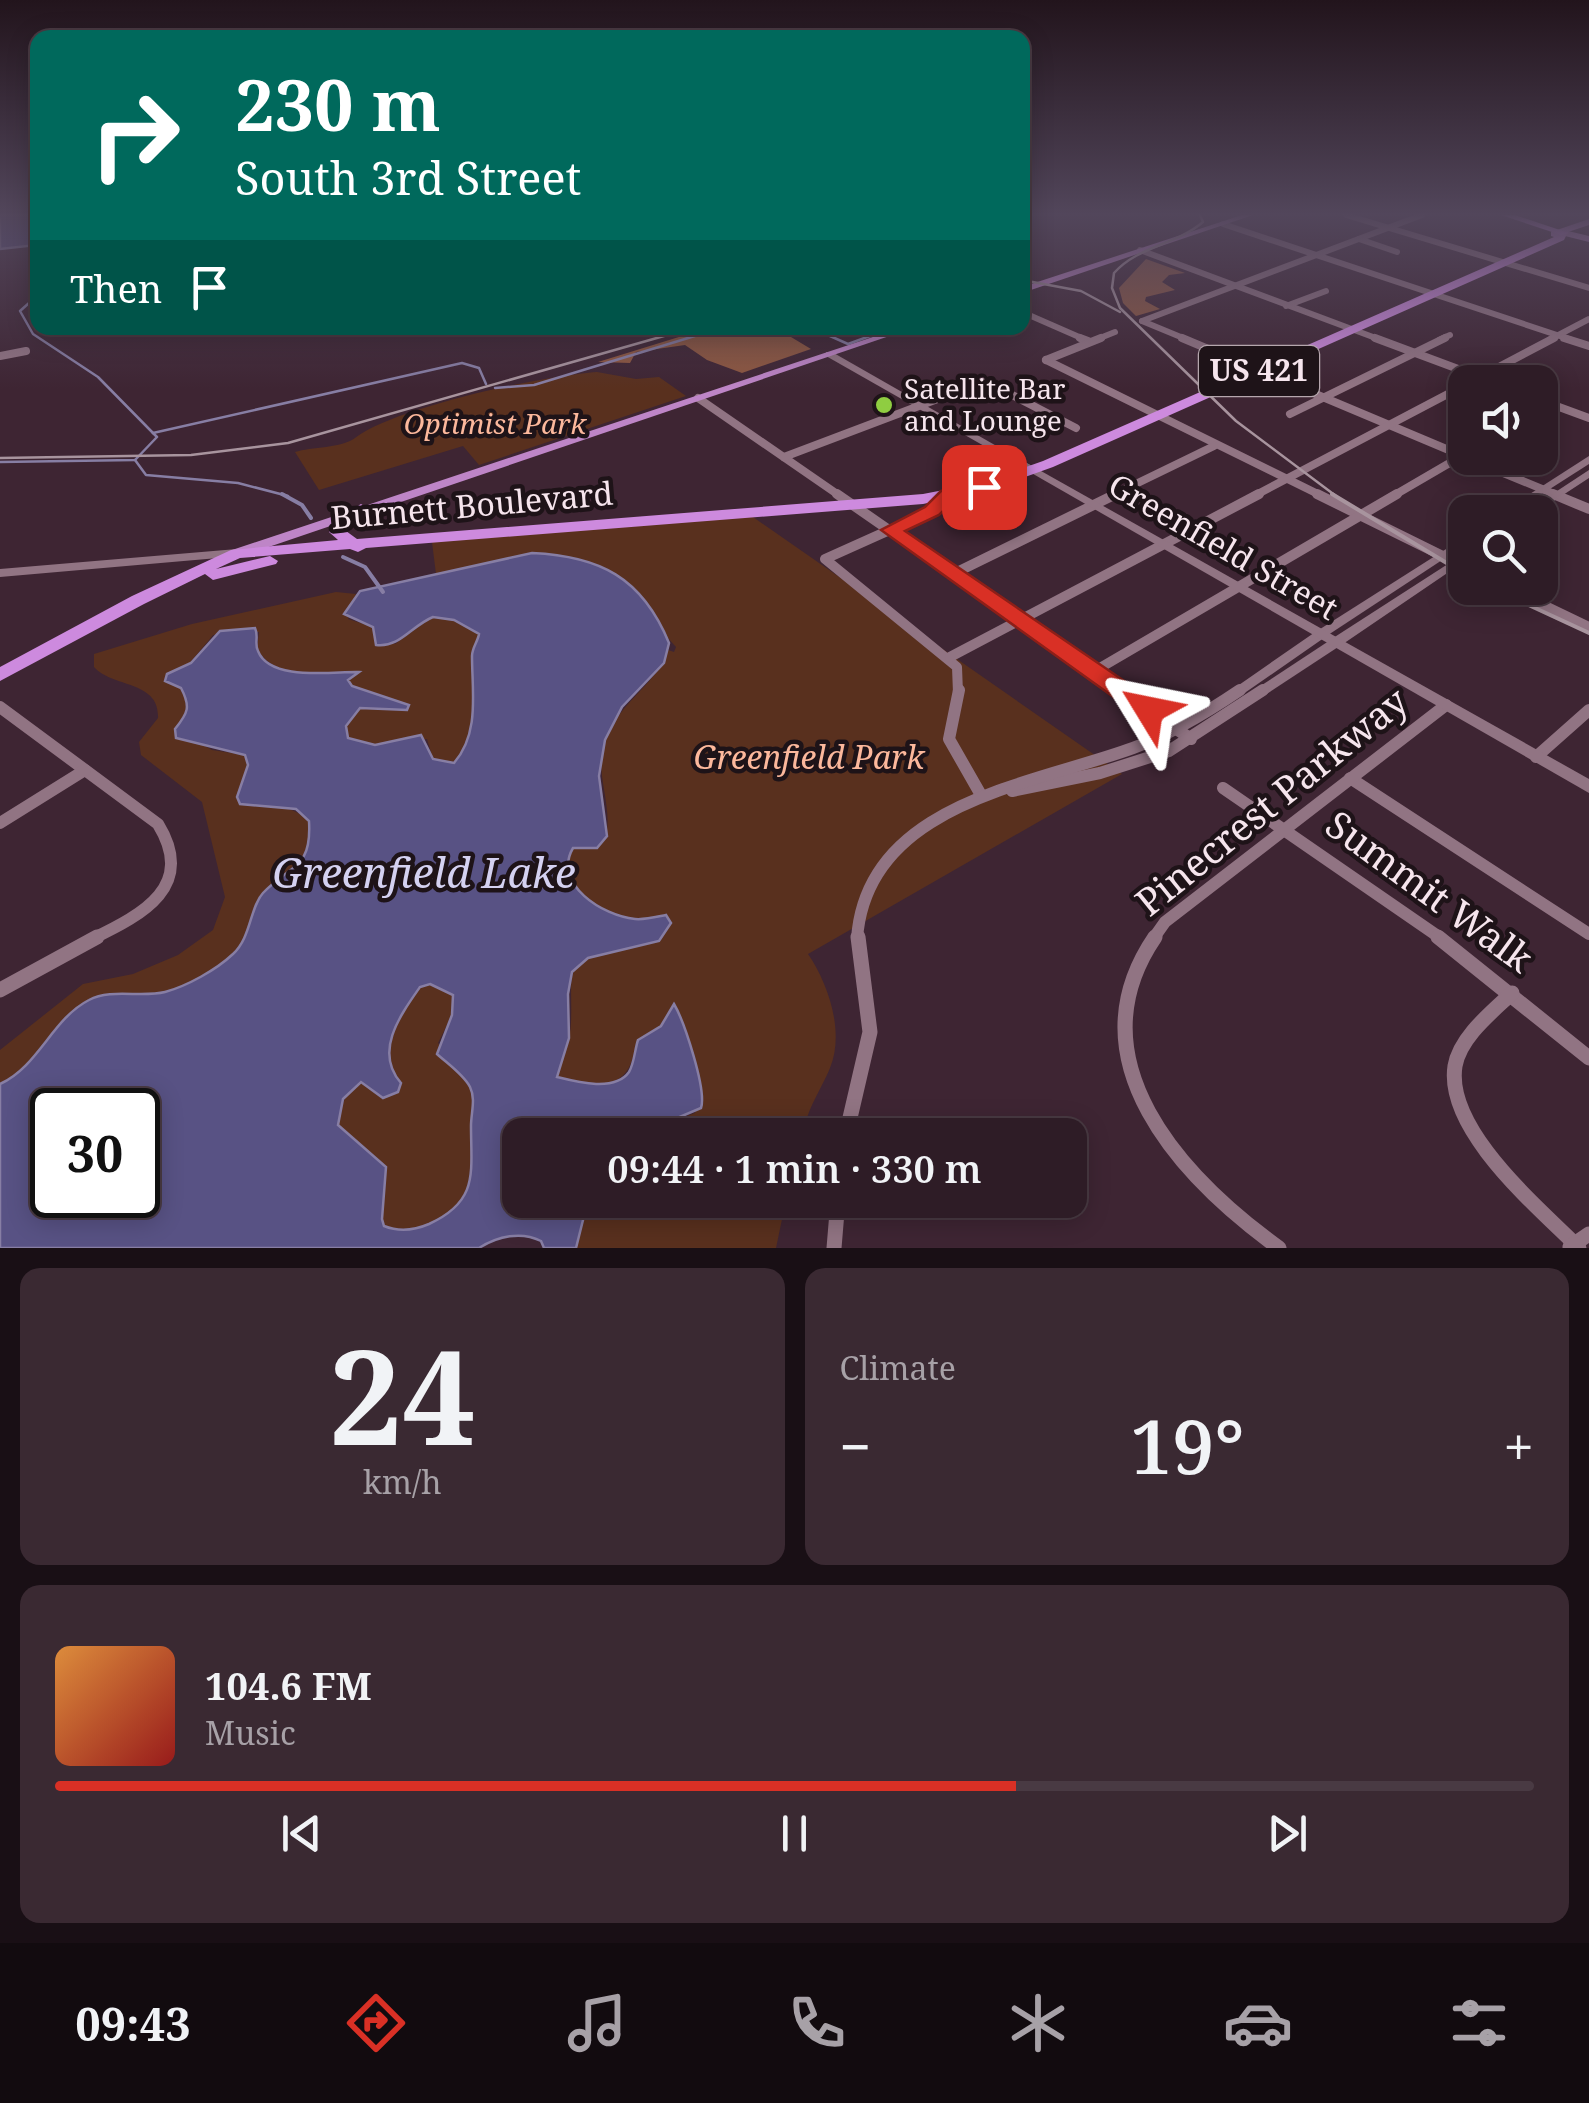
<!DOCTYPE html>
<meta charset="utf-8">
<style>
:root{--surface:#2e1c26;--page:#3a2932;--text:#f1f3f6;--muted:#a7a1a7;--line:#493a43;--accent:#d93025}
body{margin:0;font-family:"Noto Serif",serif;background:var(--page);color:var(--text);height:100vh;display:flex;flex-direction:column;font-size:38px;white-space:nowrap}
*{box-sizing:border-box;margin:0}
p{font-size:32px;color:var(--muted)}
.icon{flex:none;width:55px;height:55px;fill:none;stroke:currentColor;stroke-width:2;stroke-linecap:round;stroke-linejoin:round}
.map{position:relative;height:1248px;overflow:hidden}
.panel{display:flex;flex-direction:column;gap:20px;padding:20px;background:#190f15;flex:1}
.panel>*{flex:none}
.hud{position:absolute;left:30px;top:30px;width:1000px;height:305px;border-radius:20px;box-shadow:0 5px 25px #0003,0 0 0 2px var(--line);background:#00695c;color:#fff;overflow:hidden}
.fabs{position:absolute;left:1448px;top:365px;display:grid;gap:20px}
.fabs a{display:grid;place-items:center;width:110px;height:110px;border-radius:20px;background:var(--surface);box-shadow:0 5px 25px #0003,0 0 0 2px var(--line);font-size:50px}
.speed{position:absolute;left:30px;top:1088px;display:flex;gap:20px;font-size:50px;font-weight:700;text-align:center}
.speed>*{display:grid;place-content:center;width:130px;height:130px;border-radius:50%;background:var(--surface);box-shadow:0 5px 25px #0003,0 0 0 2px var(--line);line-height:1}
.speed .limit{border:5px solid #111;border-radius:15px;background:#fff;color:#111}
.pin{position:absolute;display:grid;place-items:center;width:85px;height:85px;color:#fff;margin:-42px;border-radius:20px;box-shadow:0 5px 15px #0006}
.me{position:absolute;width:110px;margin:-55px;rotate:305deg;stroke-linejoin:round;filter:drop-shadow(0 0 8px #0008)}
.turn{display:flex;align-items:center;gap:35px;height:210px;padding:0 40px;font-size:45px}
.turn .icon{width:130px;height:130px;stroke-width:2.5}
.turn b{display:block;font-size:70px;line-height:85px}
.then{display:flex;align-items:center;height:95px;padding:0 40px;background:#0003;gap:20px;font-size:38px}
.big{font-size:75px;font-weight:600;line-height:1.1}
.panel .widget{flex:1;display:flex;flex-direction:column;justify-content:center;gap:15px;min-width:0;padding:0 35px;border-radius:20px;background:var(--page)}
.panel .dial{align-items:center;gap:0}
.dial b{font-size:130px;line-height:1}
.song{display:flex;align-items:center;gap:30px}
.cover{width:120px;height:120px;border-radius:15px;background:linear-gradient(135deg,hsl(30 70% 55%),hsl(0 70% 35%))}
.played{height:10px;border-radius:5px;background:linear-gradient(90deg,var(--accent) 65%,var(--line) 65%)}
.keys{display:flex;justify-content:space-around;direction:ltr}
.heat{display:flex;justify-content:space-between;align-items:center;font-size:55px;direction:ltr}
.panel .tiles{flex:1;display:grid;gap:20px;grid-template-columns:1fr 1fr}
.widget:last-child{grid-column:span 2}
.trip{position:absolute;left:502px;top:1118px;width:585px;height:100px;border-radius:20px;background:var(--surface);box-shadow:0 5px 25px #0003,0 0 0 2px var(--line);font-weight:600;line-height:100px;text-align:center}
.dock{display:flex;height:160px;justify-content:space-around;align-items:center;background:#120b0f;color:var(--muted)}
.dock .icon{width:70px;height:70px}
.dock .on{color:var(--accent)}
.dock b{font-size:45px;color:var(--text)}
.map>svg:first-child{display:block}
.green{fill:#59301e}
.forest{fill:#8d5740}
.water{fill:#585284;stroke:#877ea4;stroke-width:2.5;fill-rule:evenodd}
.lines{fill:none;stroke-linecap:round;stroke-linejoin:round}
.stream-far1{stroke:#877ea4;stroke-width:2.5}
.stream{stroke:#877ea4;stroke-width:4}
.minor-far4{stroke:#917483;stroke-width:6}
.minor-far3{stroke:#917483;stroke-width:8}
.minor-far2{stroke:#917483;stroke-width:10}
.minor-far1{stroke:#917483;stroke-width:12}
.minor{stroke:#917483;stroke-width:15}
.tertiary{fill:#917483;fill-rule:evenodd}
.secondary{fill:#917483;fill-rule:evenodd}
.primary{fill:#be85c7;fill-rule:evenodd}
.trunk{fill:#cd8ade;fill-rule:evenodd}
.motorway{fill:#dc90f4;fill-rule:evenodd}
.rail-far1{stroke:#a8949e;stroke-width:2.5}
.rail{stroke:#a8949e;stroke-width:4}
.route{fill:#d93025;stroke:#8d1f18;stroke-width:2.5}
.poi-dot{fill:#8fcd41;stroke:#1e1318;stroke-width:4}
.labels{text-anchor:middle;stroke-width:9;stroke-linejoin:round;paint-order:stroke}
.far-poi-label{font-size:28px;fill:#f6e5ed;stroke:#1e1318;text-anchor:start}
.far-park-label{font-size:28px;font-style:italic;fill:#fcb89c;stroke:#1e1318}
.shield{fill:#1e1318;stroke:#b5a6ad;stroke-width:2.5}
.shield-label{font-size:30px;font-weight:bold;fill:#f6e5ed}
.street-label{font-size:32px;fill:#f6e5ed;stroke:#1e1318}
.park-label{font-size:32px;font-style:italic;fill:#fcb89c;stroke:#1e1318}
.near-street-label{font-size:38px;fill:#f6e5ed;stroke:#1e1318}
.near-water-label{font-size:42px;font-style:italic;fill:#d4d1f1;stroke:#1e1318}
</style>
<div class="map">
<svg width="1589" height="1248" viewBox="0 0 1589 1248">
<rect width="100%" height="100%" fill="#3e2533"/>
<g class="green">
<path d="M597 372 636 379 659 377 686 396 479 465 463 446 319 490 295 452C311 447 342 448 355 438 396 407 542 376 597 372Z"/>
<path d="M743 510 1122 774 808 954C828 983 845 1032 830 1068 820 1092 807 1108 803 1135H637L695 1113 699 1077 682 1027 634 1053C625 1095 591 1084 557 1077 559 1058 571 1042 571 1022 573 971 560 962 621 950L640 919C607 917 551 888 573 848H597C621 830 596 780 602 752 613 703 655 689 668 650L674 652 676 647 633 599 418 596 436 574 431 534Z"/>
<path d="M336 592 356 594 348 619 373 627 395 644 432 617 454 620 479 634C479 641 472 648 472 656 472 682 482 754 448 764L433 759 427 739 375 745 348 737 346 726 360 708 384 710 397 700 352 686 348 680 358 672C324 672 278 683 257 649L259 632 213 635C183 673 181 663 189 709L175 729 212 750 245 755 248 765 237 797C262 811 286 799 309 821 312 870 290 863 263 893 250 907 251 938 233 954 216 970 187 986 165 992 142 998 111 988 89 1000 52 1019 39 1066 0 1084V1050L83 984 133 974 178 955 213 930 225 897 202 802 141 755 139 742 158 718C160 680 112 688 94 667V654L192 624Z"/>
<path d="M430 984 453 995 452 1015 438 1043C449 1057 470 1077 473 1095 476 1112 473 1180 466 1196 455 1222 408 1235 384 1226L382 1219 386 1167 338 1125C342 1105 343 1093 362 1081L382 1098 401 1083C374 1052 399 1017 420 987Z"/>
<polygon points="588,1200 786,1200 776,1248 576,1248"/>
</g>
<g class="forest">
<polygon points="1146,259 1185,273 1169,275 1162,282 1175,290 1146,297 1145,301 1160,309 1136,316 1123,303 1119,288"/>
<polygon points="708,328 776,328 811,349 742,373 707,360 685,345 636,352 630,363 598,362"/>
</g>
<g class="water">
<polygon points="0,215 37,215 37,245 0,249"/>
<path d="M532 553C599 556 642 577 669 643L664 663 622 707 605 740 599 776 607 836 597 848H573C552 884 603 916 635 919 645 920 656 917 666 915L671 923 659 941 588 958 572 972 568 994 569 1038 557 1077C577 1082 615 1092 629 1072 634 1064 635 1049 638 1040L661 1026 674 1004C684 1021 707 1090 701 1108L637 1135H520V1200H588L576 1248H544L541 1241C521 1231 498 1236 479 1248H0V1084C39 1066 52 1019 89 1000 111 988 141 998 165 992 187 986 216 970 233 954 251 938 250 907 263 893 290 864 312 870 309 821L296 809 240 804 237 797 248 765 245 755 176 738 175 729C188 713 191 707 181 688L165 681 167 674 191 663 220 631 255 628C259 636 254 644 258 651 270 682 335 671 359 672L348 680 352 686 409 705 407 710 360 708 346 726 348 738 375 745 421 735 433 759 454 763C480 733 472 692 472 656 472 648 478 641 479 634L454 620 433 617C411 626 400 648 376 645L373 627 344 614 360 591ZM430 984 453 995 452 1015 437 1054C448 1064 464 1075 470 1087 476 1099 471 1113 471 1126 471 1173 479 1201 429 1224 415 1230 399 1232 384 1226L382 1219 386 1167 338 1125 343 1099 361 1082 383 1098 398 1092 401 1083C374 1052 399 1017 420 987ZM52 1110H138V1195H52Z"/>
</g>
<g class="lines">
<g class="stream-far1">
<polyline points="38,295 20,311 33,334 98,377 153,433"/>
<polyline points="812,328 848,344 892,328"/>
<polyline points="495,388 534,385 721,328"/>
<polyline points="153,433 462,363 479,368 486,384"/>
<polyline points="135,460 146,475 238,483 288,496"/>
<polyline points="0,462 135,460 157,437 153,433"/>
</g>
<g class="stream">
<polyline points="282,494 302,505 311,518"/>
<polyline points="343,557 365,567 383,592"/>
</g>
<g class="minor-far4">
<polyline points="1346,215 1589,288"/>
<polyline points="1223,224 1572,340"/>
<polyline points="1359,239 1397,252"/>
<polyline points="1140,250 1381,340"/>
<polyline points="1286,306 1326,291"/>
<polyline points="1022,312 1086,340"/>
<polyline points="1142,321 1188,340"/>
<polyline points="1142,321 1422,215"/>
<polyline points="1095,340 1115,332"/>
<polyline points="1439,340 1450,335"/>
<polyline points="1549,340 1589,319"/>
</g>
<g class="minor-far3">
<polyline points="1080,338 1088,341"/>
<polyline points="1182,338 1463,456"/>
<polyline points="1375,338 1493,382"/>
<polyline points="1564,338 1589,346"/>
<polyline points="0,356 26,351"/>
<polyline points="1046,360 1322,496"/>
<polyline points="1046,360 1101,338"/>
<polyline points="1480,377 1554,338"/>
<polyline points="698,398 840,496"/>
<polyline points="1540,400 1589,418"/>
<polyline points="1290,414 1445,338"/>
<polyline points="784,457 985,381 1076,428"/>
<polyline points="1467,458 1559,496"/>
<polyline points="1111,496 1214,446"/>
<polyline points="1254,496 1465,385"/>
<polyline points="1393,496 1465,454"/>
</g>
<g class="minor-far2">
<polyline points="837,494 1124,693"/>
<polyline points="1317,494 1465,567"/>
<polyline points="1553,494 1589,509"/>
<polyline points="948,495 932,511 825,559 957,667 958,693"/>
<polyline points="953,574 1116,494"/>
<polyline points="1508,588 1589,627"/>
<polyline points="950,657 1259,494"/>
<polyline points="1093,672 1397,494"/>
<polyline points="1236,693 1321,634"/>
<polyline points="1259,693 1335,643"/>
</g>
<g class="minor-far1">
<polyline points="959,690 949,739 981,795"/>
<polyline points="1120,690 1191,739"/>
<path d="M0 707 158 824C196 886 144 914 92 939"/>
<polyline points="1536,757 1589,710"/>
<polyline points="1350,778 1589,934"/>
<polyline points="1223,788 1442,939"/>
<polyline points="1012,791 1100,773 1169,751 1263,690"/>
<polyline points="0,823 85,770"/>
<path d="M857 939C866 803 1032 785 1133 748 1171 734 1206 713 1240 690"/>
<polyline points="1153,939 1165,922 1446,705"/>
</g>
<g class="minor">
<path d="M1155 937C1071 1060 1181 1177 1279 1248"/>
<polyline points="1438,937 1589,1058"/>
<polyline points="0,990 97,937"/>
<path d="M1512 993C1492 1012 1460 1037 1455 1066 1445 1130 1538 1207 1579 1248"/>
<polyline points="846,1135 870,1032 858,937"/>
<polyline points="1570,1247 1589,1234"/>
<polyline points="834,1248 838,1200"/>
</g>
<g class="tertiary">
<polygon points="826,352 832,352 1030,465 1029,467 1021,467 826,356"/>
<polygon points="1589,456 1589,464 1514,512 1502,512"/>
<polygon points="1589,470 1589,478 1537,512 1525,512"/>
<polygon points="1465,537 1465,545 1325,637 1317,637 1315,634 1317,631"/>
<polygon points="1465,553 1465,561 1340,646 1330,646 1329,643 1330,640"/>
</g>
<g class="secondary">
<polygon points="1025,462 1589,779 1589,793 1021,467 1019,465"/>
<polygon points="237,549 241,550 243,553 241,556 0,577 0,569"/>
</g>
<g class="primary">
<polygon points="1242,215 1253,215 1022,293 1022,287"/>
<polygon points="1564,230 1589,236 1589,242 1561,235 1561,231"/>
<polygon points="900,328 913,328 242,556 237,557 230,553 232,550"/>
</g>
<polygon class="trunk" points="1589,219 1589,225 1568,232 1564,240 1053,467 989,490 923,504 366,548 358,552 350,549 240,558 216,569 270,556 278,561 276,564 213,580 205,574 144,604 0,681 0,667 132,596 231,550 338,540 329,532 340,516 361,504 369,509 351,522 346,531 357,539 923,494 980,483 1043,461 1554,237 1551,236 1551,232"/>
<polygon class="motorway" points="1501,215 1515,215 1569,233 1561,235"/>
<g class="rail-far1">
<path d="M1200 215 1203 222C1176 245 1138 246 1114 273L1112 288 1120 308 1236 421 1336 496"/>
<polyline points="1022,280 1081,291 1120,312"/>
<polyline points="0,458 191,455 288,443 692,328"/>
</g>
<g class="rail">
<polyline points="1332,494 1465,574"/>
<polyline points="1492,588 1589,633"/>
</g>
</g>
<linearGradient id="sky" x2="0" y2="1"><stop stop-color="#22141c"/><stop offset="0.55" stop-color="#52465b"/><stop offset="1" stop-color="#52465b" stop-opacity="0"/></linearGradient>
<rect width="1589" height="389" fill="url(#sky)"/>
<polygon class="route" points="984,481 990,483 990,491 955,499 939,515 905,531 1158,704 1161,710 1158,716 1140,716 881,530 925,507 941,491"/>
<circle class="poi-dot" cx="884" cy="405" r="10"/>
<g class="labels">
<g class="far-poi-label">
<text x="904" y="399">Satellite Bar<tspan x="904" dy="32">and Lounge</tspan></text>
</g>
<g class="far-park-label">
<text x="495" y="434">Optimist Park</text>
</g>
<rect class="shield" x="1199" y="346" width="120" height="50" rx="8"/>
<g class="shield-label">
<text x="1259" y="381">US 421</text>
</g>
<g class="street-label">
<text transform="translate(472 506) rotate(-5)" y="11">Burnett Boulevard</text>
<text transform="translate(1223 547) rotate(30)" y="11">Greenfield Street</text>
</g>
<g class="park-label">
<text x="809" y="769">Greenfield Park</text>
</g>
<g class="near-street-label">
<text transform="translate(1272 802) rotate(-39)" y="13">Pinecrest Parkway</text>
<text transform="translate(1429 892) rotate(36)" y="13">Summit Walk</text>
</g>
<g class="near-water-label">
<text x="424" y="888">Greenfield Lake</text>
</g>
</g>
</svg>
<div class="fabs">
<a><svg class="icon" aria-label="sound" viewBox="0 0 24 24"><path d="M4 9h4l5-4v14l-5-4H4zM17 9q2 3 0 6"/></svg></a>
<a><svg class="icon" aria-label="search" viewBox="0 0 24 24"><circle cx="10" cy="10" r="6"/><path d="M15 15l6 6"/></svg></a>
</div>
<div class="speed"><div class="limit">30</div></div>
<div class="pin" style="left:984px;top:487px;background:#d93025"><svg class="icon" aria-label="arrive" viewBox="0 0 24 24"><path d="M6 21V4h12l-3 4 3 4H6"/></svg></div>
<svg class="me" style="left:1149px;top:710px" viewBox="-20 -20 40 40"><path d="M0-17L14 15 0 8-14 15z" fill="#d93025" stroke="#fff" stroke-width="4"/></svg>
<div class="trip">09:44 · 1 min · 330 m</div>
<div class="hud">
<div class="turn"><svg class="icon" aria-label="right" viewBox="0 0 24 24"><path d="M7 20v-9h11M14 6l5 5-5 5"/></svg><div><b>230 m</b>South 3rd Street</div></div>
<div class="then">Then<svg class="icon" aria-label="arrive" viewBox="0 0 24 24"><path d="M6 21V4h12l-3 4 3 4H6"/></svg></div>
</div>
</div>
<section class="panel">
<div class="tiles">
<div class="widget dial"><b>24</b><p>km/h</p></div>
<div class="widget"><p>Climate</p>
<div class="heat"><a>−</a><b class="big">19°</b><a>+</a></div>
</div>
<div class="widget">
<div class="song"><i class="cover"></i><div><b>104.6 FM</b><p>Music</p></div></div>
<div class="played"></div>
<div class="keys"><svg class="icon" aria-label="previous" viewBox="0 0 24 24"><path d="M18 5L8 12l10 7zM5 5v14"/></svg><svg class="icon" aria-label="pause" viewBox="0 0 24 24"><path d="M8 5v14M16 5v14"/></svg><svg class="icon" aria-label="next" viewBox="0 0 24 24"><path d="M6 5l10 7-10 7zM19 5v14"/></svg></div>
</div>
</div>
</section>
<nav class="dock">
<b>09:43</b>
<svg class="icon on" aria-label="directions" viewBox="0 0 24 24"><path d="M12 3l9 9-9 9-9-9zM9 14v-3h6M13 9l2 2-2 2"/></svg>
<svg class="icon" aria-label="music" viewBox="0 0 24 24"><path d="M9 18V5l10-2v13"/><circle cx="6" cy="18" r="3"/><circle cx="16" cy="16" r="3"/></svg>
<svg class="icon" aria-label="phone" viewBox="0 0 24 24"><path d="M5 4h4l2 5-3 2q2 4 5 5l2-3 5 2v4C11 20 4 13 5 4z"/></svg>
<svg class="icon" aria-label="climate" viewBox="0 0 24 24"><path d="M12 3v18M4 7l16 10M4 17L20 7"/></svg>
<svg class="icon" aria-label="car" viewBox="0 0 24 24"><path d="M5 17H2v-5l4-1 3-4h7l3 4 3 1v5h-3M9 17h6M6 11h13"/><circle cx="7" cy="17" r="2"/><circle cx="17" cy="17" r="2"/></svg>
<svg class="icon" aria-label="filters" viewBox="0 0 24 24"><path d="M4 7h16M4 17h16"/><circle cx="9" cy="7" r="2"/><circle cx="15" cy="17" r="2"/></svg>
</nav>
